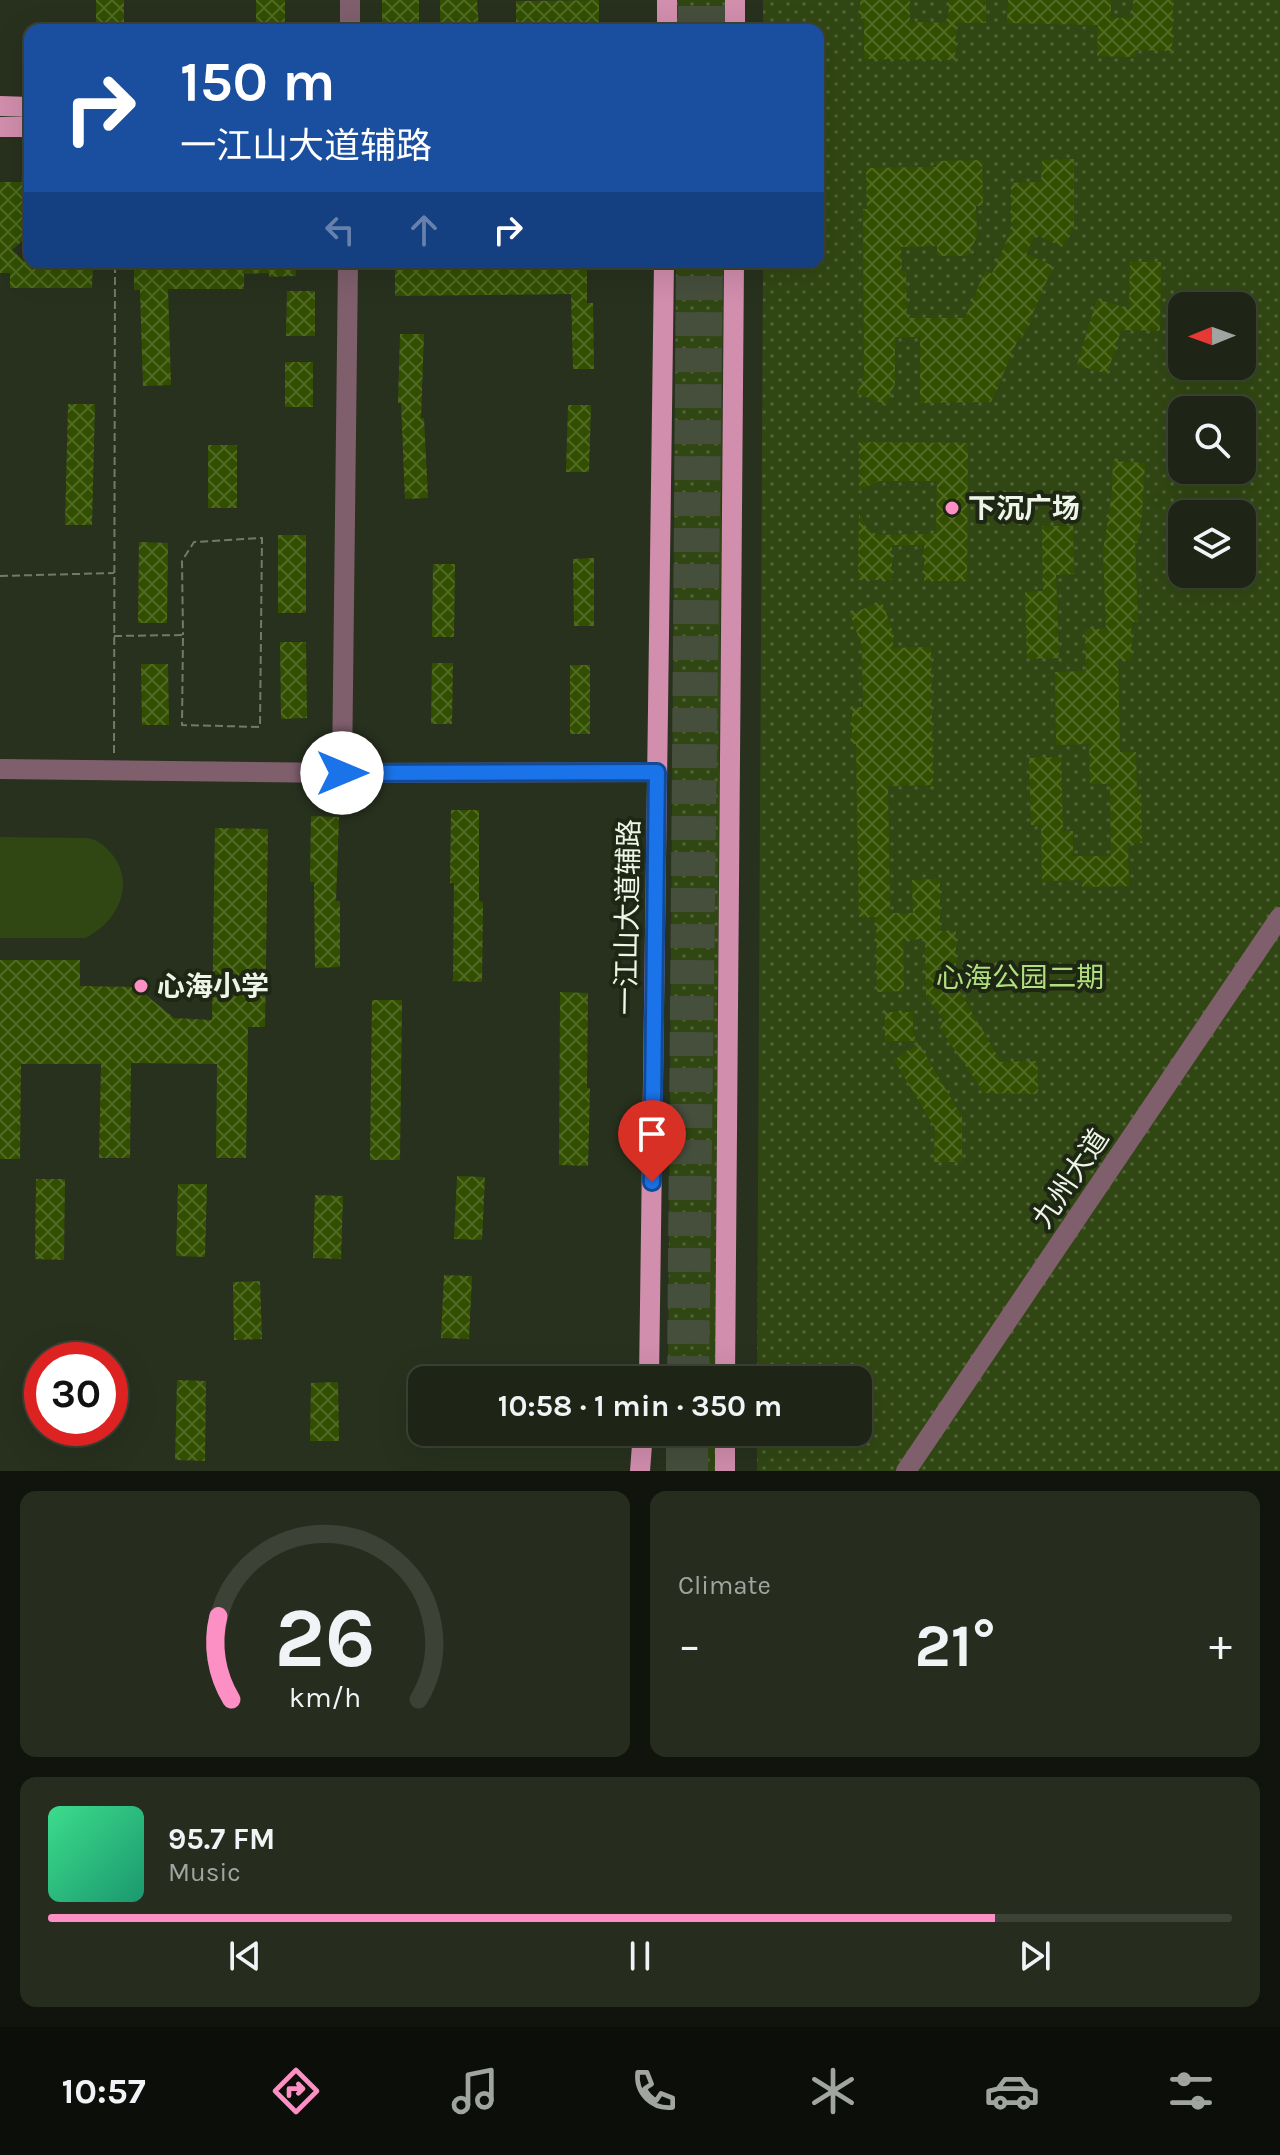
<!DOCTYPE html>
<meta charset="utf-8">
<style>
:root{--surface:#1e2516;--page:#262d1f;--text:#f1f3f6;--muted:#a1a5a1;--line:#3c4235;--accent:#fc8fc3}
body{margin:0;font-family:Karla,"Noto Sans SC",sans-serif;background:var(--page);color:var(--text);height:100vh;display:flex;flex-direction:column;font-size:30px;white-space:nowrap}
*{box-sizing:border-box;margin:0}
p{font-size:26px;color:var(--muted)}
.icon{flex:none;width:44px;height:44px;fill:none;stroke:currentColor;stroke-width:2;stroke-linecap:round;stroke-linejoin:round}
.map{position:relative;height:1471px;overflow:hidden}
.sheet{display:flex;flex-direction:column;gap:20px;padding:20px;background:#10140c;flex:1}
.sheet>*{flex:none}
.banner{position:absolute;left:24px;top:24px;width:800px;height:244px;border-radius:16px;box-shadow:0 8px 32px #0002,0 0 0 2px var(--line);background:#1a4fa0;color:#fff;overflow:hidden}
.needle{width:52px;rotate:269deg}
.tools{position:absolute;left:1168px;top:292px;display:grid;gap:16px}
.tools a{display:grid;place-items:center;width:88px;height:88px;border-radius:16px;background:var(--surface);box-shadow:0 8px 32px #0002,0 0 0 2px var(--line);font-size:40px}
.speed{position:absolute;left:24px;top:1342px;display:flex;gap:16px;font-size:40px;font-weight:700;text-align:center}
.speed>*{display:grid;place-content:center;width:104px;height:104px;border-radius:50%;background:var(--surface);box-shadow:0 8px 32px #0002,0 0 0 2px var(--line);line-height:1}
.speed .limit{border:12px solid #d22;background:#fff;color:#111}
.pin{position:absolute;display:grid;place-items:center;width:68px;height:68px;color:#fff;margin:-82px -34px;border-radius:50% 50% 50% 0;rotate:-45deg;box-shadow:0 0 8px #0007}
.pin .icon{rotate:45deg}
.me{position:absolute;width:88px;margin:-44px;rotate:90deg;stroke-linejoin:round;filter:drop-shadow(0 0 6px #0008)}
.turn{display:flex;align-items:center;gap:28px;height:168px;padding:0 24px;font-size:36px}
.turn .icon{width:104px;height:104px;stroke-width:2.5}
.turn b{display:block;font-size:56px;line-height:68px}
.lanes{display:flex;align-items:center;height:76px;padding:0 24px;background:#0003;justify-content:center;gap:40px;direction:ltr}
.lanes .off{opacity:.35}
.big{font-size:60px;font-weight:700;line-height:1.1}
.sheet .widget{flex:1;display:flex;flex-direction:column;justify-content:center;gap:12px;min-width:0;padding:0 28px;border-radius:16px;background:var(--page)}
.sheet .dial{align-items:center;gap:0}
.dial svg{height:208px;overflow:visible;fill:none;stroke:var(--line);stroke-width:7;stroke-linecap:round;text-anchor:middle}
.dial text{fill:var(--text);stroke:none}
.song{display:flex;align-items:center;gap:24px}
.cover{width:96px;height:96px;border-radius:12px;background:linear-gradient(135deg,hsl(150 70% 55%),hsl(160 70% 35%))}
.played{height:8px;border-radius:4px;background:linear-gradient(90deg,var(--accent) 80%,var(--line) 80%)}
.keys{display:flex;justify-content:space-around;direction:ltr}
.heat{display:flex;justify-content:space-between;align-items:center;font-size:44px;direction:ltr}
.sheet .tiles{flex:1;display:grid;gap:20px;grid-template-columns:1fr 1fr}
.widget:last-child{grid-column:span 2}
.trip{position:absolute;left:408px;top:1366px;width:464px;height:80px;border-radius:16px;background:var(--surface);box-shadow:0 8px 32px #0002,0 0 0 2px var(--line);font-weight:700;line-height:80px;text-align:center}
.tabs{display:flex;height:128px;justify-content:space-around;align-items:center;background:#0c0f09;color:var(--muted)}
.tabs .icon{width:56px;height:56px}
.tabs .selected{color:var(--accent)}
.tabs b{font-size:36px;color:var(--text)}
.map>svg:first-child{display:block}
.green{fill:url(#green-dots);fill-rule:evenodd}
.pitch{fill:#314713}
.building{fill:url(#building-cross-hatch)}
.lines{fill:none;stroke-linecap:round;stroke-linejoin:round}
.highway-tunnel{stroke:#464e3c;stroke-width:24;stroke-dasharray:24 12;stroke-linecap:butt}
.path{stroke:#727a69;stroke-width:2;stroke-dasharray:8 4;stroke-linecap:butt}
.minor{stroke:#805f6d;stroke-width:20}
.major{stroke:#d18ead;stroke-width:20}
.route-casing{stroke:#114b97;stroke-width:20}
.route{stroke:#1a73e8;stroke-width:14}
.poi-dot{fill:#fc8fc3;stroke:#1e2714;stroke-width:3}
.labels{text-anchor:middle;stroke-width:8;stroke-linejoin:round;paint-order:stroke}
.poi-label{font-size:28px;font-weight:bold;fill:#eef5e8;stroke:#1e2714;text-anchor:start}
.street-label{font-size:28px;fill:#eef5e8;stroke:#1e2714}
.park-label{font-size:28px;fill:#b1df7d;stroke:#1e2714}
</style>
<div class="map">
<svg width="1280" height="1471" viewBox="0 0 1280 1471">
<defs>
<pattern id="green-dots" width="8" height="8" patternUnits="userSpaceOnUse" patternTransform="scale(2)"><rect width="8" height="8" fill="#314713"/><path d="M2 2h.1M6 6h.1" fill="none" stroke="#4f6235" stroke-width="1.8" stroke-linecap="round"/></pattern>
<pattern id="building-cross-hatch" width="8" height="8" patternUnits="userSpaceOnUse" patternTransform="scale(2)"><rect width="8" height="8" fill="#324f00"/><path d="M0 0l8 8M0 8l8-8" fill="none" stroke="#506925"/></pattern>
</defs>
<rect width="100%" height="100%" fill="#28311e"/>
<g class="green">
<rect x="677" y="0" width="48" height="30"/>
<path d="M763 0H1280V1471H757V1432H858V1380H757L763 262H818V30H763ZM1182 306H1242V366H1182ZM1182 410H1242V470H1182ZM1182 514H1242V574H1182Z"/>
<polygon points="676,262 723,262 715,1380 668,1380"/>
<rect x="668" y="1432" width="47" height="39"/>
</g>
<path class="pitch" d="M0 837 86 838C96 839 101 843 108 850 138 880 119 922 85 938H0Z"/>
<g class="building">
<rect x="96" y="0" width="28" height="23"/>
<polygon points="256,0 285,0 285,25 256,26"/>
<rect x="382" y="0" width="37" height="22"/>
<polygon points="440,0 477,0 479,30 440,30 445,22 440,22"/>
<polygon points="599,0 599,30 516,30 516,1"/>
<polygon points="860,0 910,0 910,22 953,23 948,23 949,0 986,0 986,23 956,23 955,60 864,59 864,19 860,18"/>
<polygon points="1008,0 1111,0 1111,18 1133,18 1133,0 1173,0 1172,51 1137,50 1136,57 1097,56 1098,25 1007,23"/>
<polygon points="1074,159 1074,226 1062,247 1035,234 1026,254 1053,266 1022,338 1019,337 991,402 920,403 920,337 895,337 895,384 886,405 857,393 864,376 863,209 867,209 866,168 936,167 936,161 982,160 983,206 976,206 977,236 968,256 937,256 937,246 901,247 902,271 906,271 907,318 965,318 985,271 992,274 1014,224 1011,223 1011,183 1041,182 1042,160"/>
<polygon points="0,182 30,182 30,234 12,250 25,262 93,262 92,288 10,288 10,273 0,273"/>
<polygon points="134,262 295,262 296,276 269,277 269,273 244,274 244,289 168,289 171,385 143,386 140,290 134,290"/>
<polygon points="395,262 587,262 587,303 593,303 594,369 573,369 571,294 395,296"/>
<polygon points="1130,262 1161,262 1160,331 1121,330 1107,374 1077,365 1097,299 1129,309"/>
<polygon points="287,291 315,291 315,336 286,336"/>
<polygon points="400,334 424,334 421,418 424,418 428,498 405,499 401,403 398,403"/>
<rect x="285" y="362" width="28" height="45"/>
<polygon points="68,404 95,404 92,525 65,525"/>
<polygon points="568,405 591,405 589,472 566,472"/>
<polygon points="859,442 968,443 967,581 924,581 924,545 892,545 892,580 858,580 859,514 868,530 878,535 936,534 937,481 879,481 859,490"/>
<rect x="208" y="445" width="29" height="63"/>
<polygon points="1113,461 1145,463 1142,510 1137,543 1135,543 1138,622 1131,622 1132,659 1118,660 1120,752 1136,752 1137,794 1141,794 1142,843 1128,843 1129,886 1082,887 1082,880 1042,881 1041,825 1031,825 1029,758 1061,757 1063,831 1073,831 1073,856 1111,856 1110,784 1090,784 1089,744 1056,745 1055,672 1086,671 1085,629 1106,629 1103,550 1112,494"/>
<polygon points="1042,526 1073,526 1074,574 1056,575 1059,658 1027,659 1025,592 1043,591"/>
<rect x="278" y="535" width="28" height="78"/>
<polygon points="139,542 168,543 167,623 138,623"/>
<polygon points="594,558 594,626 574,626 573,559"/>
<polygon points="433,564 455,564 454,637 432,637"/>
<polygon points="882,602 893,632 893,648 931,647 933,785 888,786 890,913 913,913 912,880 940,879 940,931 956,931 956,985 1001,1062 1037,1061 1038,1094 984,1093 940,1028 944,1019 926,997 925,939 903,940 904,991 877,992 876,917 859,917 856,744 852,744 852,707 863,707 862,646 850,614"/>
<polygon points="280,642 306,642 307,718 281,719"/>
<polygon points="432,663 453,663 452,724 431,724"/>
<polygon points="141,664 168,664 169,725 142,725"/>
<rect x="570" y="665" width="20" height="69"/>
<polygon points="451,810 479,810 479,901 483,902 482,982 453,981 454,883 450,883"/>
<polygon points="311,816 339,817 336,901 340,901 340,967 315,968 314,882 310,882"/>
<polygon points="215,828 268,829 265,1027 248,1027 246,1158 216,1158 217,1064 131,1063 130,1158 99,1158 101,1064 21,1064 20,1159 0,1159 0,960 80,960 80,986 136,987 174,1018 212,1020"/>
<polygon points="560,992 588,993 587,1088 590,1088 588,1166 559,1165"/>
<polygon points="372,1000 402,1000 400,1160 370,1160"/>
<polygon points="885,1012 913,1012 913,1034 917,1041 885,1041"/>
<polygon points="919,1044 962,1117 962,1162 934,1162 935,1128 894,1060"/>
<polygon points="457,1176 485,1177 482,1240 454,1239"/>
<polygon points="36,1179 65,1179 64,1260 35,1259"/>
<polygon points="178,1184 207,1184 205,1257 176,1256"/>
<polygon points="315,1195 343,1196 341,1259 313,1258"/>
<polygon points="444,1275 472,1276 469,1339 441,1338"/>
<polygon points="260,1281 262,1339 234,1340 233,1282"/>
<polygon points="177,1380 206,1381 205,1461 175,1460"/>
<polygon points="338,1382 339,1441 310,1441 311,1383"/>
</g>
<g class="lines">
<g class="highway-tunnel">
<polyline points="690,30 690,0"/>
<polyline points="714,30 714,0"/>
<polyline points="679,1380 688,262"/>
<polyline points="697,1380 711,262"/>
<polyline points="678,1471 678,1432"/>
<polyline points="696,1471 696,1432"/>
</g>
<g class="path">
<polyline points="0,576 114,573"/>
<polyline points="114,636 183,635 182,725 260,727 262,538 194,542 182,561 183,635"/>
<polyline points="114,753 115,262"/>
</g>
<g class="minor">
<polyline points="350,30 350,0"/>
<polyline points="0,769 342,773 657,772"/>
<polyline points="342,773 348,262"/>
<polyline points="906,1471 1280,917"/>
</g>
<g class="major">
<polyline points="667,30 667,0"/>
<polyline points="735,30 735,0"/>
<polyline points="0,106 30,107"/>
<polyline points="0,127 30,127"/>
<polyline points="649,1380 664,262"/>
<polyline points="725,1380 734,262"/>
<polyline points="640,1471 643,1432"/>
<polyline points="725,1471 725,1432"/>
</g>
</g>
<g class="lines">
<defs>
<polyline id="route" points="342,773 657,772 652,1182"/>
</defs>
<use href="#route" class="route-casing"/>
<use href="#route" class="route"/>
</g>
<g class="poi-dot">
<circle cx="952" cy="508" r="8"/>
<circle cx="141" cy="986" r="8"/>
</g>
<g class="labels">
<g class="poi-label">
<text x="968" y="518">下沉广场</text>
<text x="157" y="996">心海小学</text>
</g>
<g class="street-label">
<text transform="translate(627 917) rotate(-89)" y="10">一江山大道辅路</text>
<text transform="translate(1070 1178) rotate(-56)" y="10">九州大道</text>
</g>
<g class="park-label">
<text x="1020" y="987">心海公园二期</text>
</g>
</g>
</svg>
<div class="tools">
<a><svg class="needle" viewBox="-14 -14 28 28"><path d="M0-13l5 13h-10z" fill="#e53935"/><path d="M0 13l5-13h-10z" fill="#a1a5a1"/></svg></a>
<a><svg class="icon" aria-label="search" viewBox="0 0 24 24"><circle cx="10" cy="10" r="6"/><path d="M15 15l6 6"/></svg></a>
<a><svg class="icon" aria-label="layers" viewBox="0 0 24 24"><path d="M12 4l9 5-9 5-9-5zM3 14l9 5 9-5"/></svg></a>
</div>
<div class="speed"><div class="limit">30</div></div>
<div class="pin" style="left:652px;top:1182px;background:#d93025"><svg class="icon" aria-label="arrive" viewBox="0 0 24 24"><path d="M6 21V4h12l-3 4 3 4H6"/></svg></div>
<svg class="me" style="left:342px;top:773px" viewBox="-20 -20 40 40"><circle r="19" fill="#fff"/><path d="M0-13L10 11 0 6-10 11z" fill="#1a73e8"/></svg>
<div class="trip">10:58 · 1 min · 350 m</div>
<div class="banner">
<div class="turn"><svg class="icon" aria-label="right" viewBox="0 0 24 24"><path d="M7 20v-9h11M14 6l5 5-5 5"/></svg><div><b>150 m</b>一江山大道辅路</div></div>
<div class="lanes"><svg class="icon off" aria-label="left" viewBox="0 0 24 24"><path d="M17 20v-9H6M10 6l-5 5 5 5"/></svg><svg class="icon off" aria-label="ahead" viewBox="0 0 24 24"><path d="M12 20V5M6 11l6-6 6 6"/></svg><svg class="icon" aria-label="right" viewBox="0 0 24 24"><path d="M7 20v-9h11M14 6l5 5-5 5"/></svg></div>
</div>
</div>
<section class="sheet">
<div class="tiles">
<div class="widget dial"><svg viewBox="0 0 100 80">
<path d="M14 69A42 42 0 1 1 86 69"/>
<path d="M14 69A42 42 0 0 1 9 37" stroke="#fc8fc3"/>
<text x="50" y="56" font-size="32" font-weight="700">26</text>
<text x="50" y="72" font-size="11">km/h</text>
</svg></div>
<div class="widget"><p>Climate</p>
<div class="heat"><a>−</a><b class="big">21°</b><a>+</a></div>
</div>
<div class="widget">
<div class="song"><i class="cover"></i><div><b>95.7 FM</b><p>Music</p></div></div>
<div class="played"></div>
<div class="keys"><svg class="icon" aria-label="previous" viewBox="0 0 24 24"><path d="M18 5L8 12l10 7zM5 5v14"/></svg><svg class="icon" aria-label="pause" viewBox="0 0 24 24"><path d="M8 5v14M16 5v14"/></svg><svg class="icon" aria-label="next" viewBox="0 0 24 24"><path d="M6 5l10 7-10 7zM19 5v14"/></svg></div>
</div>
</div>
</section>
<nav class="tabs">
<b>10:57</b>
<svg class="icon selected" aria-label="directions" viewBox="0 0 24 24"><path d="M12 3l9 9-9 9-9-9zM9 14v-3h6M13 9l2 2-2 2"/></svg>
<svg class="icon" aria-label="music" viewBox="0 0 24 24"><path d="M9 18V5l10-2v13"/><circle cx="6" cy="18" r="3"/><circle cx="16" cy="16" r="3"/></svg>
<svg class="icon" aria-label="phone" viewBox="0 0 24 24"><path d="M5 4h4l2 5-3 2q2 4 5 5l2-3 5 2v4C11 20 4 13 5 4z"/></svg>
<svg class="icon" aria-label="climate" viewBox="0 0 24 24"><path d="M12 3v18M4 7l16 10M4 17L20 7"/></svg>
<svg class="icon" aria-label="car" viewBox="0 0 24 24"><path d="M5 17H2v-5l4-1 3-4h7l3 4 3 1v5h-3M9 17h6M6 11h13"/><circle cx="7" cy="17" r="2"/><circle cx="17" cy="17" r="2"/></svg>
<svg class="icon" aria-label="filters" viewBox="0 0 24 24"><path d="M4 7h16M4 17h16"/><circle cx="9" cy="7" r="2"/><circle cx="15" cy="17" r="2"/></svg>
</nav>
